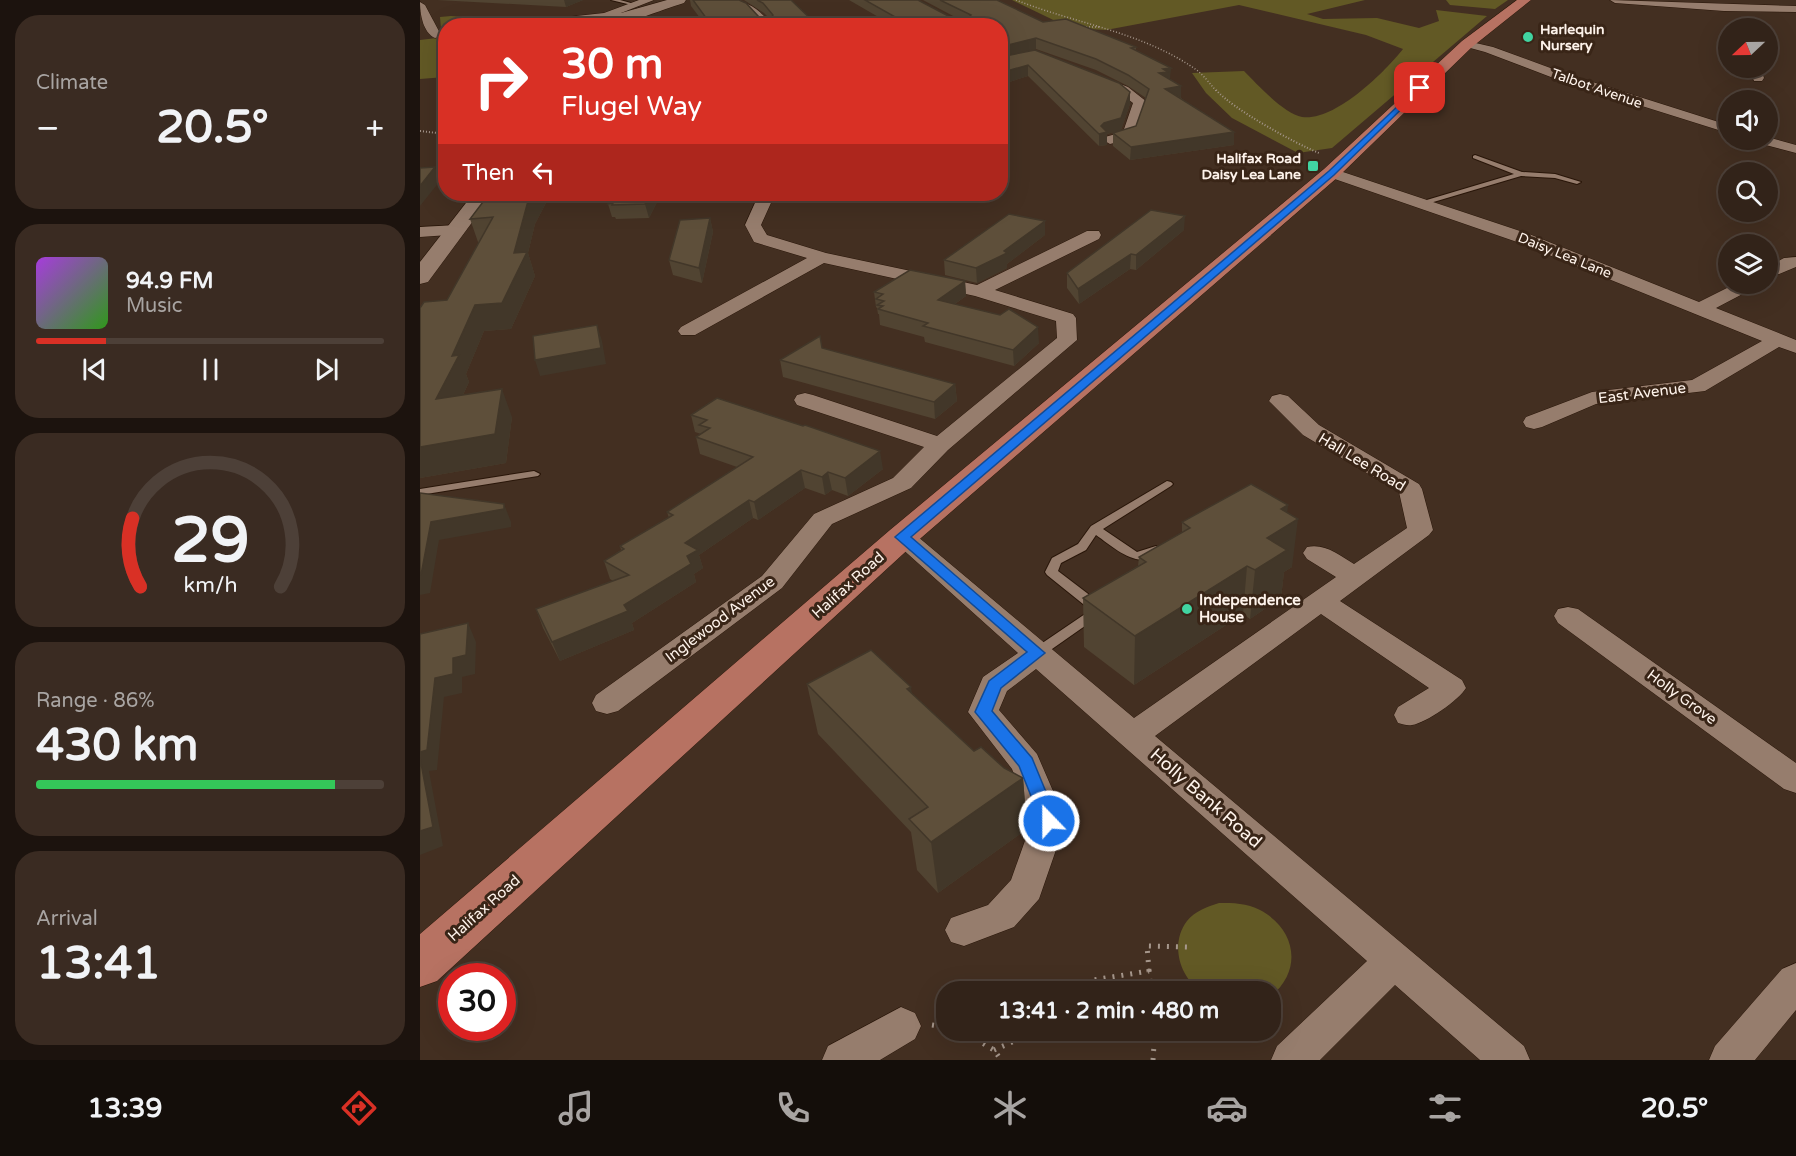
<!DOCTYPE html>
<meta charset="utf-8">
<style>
:root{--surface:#322319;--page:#3a2b22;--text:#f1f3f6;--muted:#a8a4a2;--line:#4d4038;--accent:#d93025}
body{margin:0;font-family:"Varela Round",sans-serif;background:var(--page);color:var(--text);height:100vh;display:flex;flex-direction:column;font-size:22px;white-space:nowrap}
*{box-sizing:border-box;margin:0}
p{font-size:20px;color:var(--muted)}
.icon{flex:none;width:33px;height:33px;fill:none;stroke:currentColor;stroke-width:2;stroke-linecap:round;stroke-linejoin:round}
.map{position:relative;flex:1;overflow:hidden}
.panel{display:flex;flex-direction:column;gap:15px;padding:15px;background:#1c130e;width:420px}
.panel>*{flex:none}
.guide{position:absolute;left:18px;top:18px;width:570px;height:183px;border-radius:24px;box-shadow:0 6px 24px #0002,0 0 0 2px var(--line);background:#d93025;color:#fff;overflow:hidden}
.needle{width:39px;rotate:248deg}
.buttons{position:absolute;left:1298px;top:18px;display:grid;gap:12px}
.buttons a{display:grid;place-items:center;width:60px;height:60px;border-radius:50%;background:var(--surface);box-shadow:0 6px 24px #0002,0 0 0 2px var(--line);font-size:30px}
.speed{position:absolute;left:18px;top:963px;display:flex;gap:12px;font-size:30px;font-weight:700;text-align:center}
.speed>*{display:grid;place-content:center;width:78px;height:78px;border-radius:50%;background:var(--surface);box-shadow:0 6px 24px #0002,0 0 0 2px var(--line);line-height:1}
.speed .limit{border:9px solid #d22;background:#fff;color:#111}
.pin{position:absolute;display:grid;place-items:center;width:51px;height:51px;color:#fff;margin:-26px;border-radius:12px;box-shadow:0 3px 9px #0006}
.me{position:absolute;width:66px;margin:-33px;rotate:338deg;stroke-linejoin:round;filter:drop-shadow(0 0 4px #0008)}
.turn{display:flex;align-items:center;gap:21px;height:126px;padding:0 24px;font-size:27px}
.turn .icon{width:78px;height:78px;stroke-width:2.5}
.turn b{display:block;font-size:42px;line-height:51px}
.then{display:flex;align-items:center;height:57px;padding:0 24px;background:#0003;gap:12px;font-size:22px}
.big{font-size:45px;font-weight:700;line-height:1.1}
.panel .tile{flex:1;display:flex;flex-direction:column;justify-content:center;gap:9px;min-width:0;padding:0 21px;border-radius:24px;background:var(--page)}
.panel .dial{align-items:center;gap:0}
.dial svg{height:156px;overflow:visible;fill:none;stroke:var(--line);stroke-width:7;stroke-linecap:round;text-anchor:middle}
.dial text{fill:var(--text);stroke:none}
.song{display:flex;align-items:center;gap:18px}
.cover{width:72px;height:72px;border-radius:9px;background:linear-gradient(135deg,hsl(280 70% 55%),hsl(110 70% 35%))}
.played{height:6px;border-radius:3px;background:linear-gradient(90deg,var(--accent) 20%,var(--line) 20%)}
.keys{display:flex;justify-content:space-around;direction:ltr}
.heat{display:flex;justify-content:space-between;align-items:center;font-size:33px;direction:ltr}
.charge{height:9px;border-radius:4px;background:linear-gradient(90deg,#34c759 86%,var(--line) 0)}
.trip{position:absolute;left:516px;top:981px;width:345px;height:60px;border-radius:24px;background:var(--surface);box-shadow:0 6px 24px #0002,0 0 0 2px var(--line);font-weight:700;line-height:60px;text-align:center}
.tabs{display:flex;height:96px;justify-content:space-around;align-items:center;background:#140e0a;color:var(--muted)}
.tabs .icon{width:42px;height:42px}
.tabs .active{color:var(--accent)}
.tabs b{font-size:27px;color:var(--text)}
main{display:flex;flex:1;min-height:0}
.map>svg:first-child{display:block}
.green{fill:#625925}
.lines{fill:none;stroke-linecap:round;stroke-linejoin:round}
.service-casing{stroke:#291609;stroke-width:2}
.minor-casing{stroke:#291609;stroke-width:1}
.tertiary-casing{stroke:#291609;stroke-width:1}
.trunk-casing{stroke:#291609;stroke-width:1}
.path-far2{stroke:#a6978c;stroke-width:1.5;stroke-dasharray:1 2;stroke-linecap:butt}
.path-far1{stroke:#a6978c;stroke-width:2;stroke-dasharray:1 2;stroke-linecap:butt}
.path{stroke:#a6978c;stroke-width:5;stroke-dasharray:2 7;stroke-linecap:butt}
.service{fill:#967d6d;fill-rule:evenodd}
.minor{fill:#967d6d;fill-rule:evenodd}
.tertiary{fill:#967d6d;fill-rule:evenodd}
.trunk{fill:#b77262;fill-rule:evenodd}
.wall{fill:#514432}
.shaded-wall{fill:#423729}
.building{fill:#5e4f3a;stroke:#423729;stroke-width:1.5}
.route{fill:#1a73e8;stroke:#114b97;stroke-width:1.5}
.poi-dot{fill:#41d4a1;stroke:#392517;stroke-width:2}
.labels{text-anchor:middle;stroke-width:6;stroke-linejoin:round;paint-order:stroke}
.far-poi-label{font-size:14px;font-weight:bold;fill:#fef3eb;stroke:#392517;text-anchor:start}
.far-street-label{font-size:14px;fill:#fef3eb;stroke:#392517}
.street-label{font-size:15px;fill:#fef3eb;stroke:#392517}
.poi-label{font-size:15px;font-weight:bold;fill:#fef3eb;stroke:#392517;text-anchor:start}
.near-street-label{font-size:18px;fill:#fef3eb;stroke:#392517}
</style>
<main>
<section class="panel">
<div class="tile"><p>Climate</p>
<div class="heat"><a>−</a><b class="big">20.5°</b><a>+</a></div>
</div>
<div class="tile">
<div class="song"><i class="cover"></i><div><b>94.9 FM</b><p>Music</p></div></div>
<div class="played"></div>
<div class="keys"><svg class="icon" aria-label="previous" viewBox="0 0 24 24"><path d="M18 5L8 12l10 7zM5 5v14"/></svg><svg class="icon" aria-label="pause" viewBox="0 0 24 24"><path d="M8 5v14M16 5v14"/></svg><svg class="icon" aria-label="next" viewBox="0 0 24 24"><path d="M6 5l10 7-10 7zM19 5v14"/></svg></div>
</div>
<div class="tile dial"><svg viewBox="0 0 100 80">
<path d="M14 69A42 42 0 1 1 86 69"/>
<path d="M14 69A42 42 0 0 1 10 34" stroke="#d93025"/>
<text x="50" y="56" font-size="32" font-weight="700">29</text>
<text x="50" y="72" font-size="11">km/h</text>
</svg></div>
<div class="tile"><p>Range · 86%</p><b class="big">430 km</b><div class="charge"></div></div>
<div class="tile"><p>Arrival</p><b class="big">13:41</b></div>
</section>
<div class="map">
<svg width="1376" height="1060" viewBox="0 0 1376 1060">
<rect width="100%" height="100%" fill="#432f21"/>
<g class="green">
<path d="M592 0H945L887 14 903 19 957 18 999 28 1019 21 1016 10 1067 16 912 148 878 153 812 118 786 93 772 73 824 71C837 84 864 114 882 117 914 122 964 73 983 49L946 35 819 5 686 30 650 28Z"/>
<polygon points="1026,0 1088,0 1075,9 1030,5"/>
<polygon points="31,16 107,21 72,26 26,26 25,30 21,29 20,17"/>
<polygon points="25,37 25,77 0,79 0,40"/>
<path d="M799 903C813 903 827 903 840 910 876 929 883 970 851 996L850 992 781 991C759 977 750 943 767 921 775 911 787 907 799 903Z"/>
</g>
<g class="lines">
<defs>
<g id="service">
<polygon points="191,0 200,0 218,5 216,6"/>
<polygon points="254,22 254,24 229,26"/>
<polygon points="1055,155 1102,172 1135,174 1161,182 1157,184 1135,178 1101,176 1000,206 1000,202 1094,174 1053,158 1053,156"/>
<polygon points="114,471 120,474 118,476 0,495 0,489"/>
<path d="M747 481 751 482 753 484 751 486 683 529 717 552 736 546 742 550C720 573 696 549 676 535L666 550 641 563 638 571 680 603 682 614 622 656H612L610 653 612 650 668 612V608L627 575 625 572 632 558 658 544 671 526Z"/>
</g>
<g id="minor">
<path d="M219 0H234L201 13 210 14 211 16C202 23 181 18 169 19 141 21 115 26 87 26L92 23 184 13Z"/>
<path d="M306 0C328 0 339 9 353 26H342L329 11Z"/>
<polygon points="1190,0 1376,6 1376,12 1304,11 1195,3"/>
<path d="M0 2 5 5 21 35 19 37 15 38C3 33 0 14 0 2Z"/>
<polygon points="1047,41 1073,47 1144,73 1308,125 1308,133 1136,79 1065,52 1043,46 1041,44"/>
<polygon points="1329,68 1341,68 1344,78 1342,81 1334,81"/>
<polygon points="680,76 708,87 727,102 714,138 690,144 683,140 685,137 703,132 713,103 700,93 676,83 674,80"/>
<polygon points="1347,137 1376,145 1376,153 1338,143 1336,140 1347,140"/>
<polygon points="911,168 1109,234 1279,302 1315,284 1337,284 1334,288 1296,308 1376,340 1376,353 1359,347 1285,391 1176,404 1122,427 1114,429 1106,427 1103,422 1106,417 1172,392 1272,380 1342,341 1097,242 906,176 903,173"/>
<polygon points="339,194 355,194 341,225 347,235 406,253 557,285 667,231 679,231 681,235 679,239 575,290 653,314 656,318 657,340 528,450 491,488 412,524 362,588 198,711 187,714 176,711 172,703 176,695 342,576 394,514 473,478 504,447 377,405 374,400 377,395 385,393 393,395 517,436 637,338 636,321 555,296 404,263 275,335 261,335 258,331 261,327 387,258 334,242 325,225"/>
<polygon points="37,225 45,230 43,234 0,237 0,227"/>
<polygon points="1376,257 1376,267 1347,279 1347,267 1364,258"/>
<path d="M860 394 868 396 899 425 999 484 1002 489 1013 530 1009 535 920 601 1042 680 1046 688C1039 700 1006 723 992 725 987 726 983 724 978 723L974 715 978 707 1009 688 901 614 735 736 1104 1046 1110 1060H1060L975 985 900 1060H851L857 1046 947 961 616 669 587 691 579 710 617 754 646 821 619 899 594 927 544 946 531 942 525 930 531 918 568 905 591 880 612 821 592 769 548 712 563 677 598 653 469 537 473 531 482 529 491 531 714 718 916 577 887 559 883 553 887 547C905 543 919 555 934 564L987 528 979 492 883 435 849 401 852 396Z"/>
<polygon points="1148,607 1158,609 1376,763 1376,793 1364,789 1138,623 1134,616 1138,609"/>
<polygon points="1376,963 1376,1010 1335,1060 1289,1060 1295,1046 1362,969"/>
<polygon points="481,1007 495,1013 501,1026 495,1039 460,1060 402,1060 408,1046"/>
</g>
<g id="tertiary">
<path d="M247 0H266L264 3C240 10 205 26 182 26L201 13Z"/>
<polygon points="53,194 73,194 8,282 0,284 0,262"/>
</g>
<polygon id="trunk" points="1097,0 1111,0 1052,47 918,177 494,544 17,981 0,987 0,934 470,530 904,169 1042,41"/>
</defs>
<use href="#service" class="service-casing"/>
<use href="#minor" class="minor-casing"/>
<use href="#tertiary" class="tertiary-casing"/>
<use href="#trunk" class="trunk-casing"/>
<g class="path-far2">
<path d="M596 0C656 24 724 32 778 71 785 77 791 85 797 92"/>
<polyline points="663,27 680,27"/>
</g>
<g class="path-far1">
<path d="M796 90C813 109 874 143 899 153"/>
<polyline points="0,131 26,134"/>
</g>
<g class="path">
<polyline points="729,971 727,946 768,947"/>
<polyline points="662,992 673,980 729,971 731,992"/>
<polyline points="512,1025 526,1027"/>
<polyline points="540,1030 574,1050 581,1060"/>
<polyline points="574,1050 620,1030"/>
<polyline points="733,1060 735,1030"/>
</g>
<use href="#service" class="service"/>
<use href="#minor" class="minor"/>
<use href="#tertiary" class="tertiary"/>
<use href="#trunk" class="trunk"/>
</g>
<g class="wall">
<polygon points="17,0 163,0 146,7"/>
<polygon points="270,0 319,0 339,17 349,18 344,13 324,0 371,0 398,26 286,26 271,6"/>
<polygon points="429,0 498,0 532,18 537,18 503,0 577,0 623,22 716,47 716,51 750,79 749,79 761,86 761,98 814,145 710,160 693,146 693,133 716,126 726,98 708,86 676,70 616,49 594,54 710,104 701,130 687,134 687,145 679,146 608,76 580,85 580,26 474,26"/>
<polygon points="69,194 125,194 127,201 115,224 108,253 115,276 91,329 64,331 46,374 49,382 43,395 92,417 86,463 0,478 0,308 27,300 59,242 58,242 50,219"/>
<polygon points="195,194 241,194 229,218 196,219 195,217 192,217 188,204"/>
<polygon points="290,218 293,232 282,283 253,275 249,260"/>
<polygon points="764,230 716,270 710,269 659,304 647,288 647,273"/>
<polygon points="625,235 587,264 587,268 557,283 525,275 524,260"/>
<polygon points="545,281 546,296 535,304 619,343 594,366 505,342 504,337 460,325 459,314 458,314 457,308 456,307 454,292"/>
<polygon points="400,336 402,348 535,384 537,401 515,419 363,377 360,360"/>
<polygon points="271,415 463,469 428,496 412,490 405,495 385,488 338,520 333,518 279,555 283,568 274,574 276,582 212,623 214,630 140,661 123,628 116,609 193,581 190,579 184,561 201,550 200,546 249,518 247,512 317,467 280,454 276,437 281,434 275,432"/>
<polygon points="867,513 872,567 864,572 861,598 830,619 823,614 714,685 664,647 663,598 718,566 719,557 762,533 762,522"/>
<polygon points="387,684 492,694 554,751 603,778 607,829 518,893 497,870 491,832 398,734"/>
</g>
<g class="shaded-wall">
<polygon points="144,0 163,0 146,7"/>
<polygon points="616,38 616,49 580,58 580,47"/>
<polygon points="608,65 608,76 580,85 580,73"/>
<polygon points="751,68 750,79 748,80 739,73 743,69"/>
<polygon points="761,86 761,98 745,89"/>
<polygon points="710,92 710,104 701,130 687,134 687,145 679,146 679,134 681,126"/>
<polygon points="814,132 814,145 710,160 711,147"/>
<polygon points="15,167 20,181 0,206 0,186"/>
<polygon points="112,194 125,194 127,201 115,224 108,253 115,276 91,329 64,331 46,374 49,382 28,426 16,399 32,356 55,305 94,253 108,201"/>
<polygon points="176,194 188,194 177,196"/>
<polygon points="231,194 241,194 229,218 225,204"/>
<polygon points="765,216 764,230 716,270 716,255"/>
<polygon points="290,218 293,232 282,283 279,268"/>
<polygon points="625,221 625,235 587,264 587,268 557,283 556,268 584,251"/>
<polygon points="711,254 710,269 659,304 658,289"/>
<polygon points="545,281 546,296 519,315 518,300"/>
<polygon points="177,325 182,341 186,364 120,376 115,360"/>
<polygon points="618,327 619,343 594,366 593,350"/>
<polygon points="535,384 537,401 515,419 514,402"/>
<polygon points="82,389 92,417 86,463 0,478 0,447"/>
<polygon points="460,451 463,469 428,496 425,478"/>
<polygon points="381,470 385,488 338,520 334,502"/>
<polygon points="408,472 412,490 405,495 402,477"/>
<polygon points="329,500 333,518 279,555 283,568 274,574 276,582 212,623 214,630 140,661 132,642 204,605 267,556 265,543"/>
<polygon points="84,504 91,522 91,527 19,540 10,593 0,595 0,575 11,522"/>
<polygon points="868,505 866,527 878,519 872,567 864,572 861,598 830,619 835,570 847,538 861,509"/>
<polygon points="827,566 823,614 714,685 715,636"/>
<polygon points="48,623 56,642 55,674 42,677 42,693 24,697 17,770 9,771 23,846 0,855 0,752 15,678 33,658"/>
<polygon points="491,687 498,737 487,689"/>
<polygon points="603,778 607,829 518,893 511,842"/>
</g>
<g class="building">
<polygon points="273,0 319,0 326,3 339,17 351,18 353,15 343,3 337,0 371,0 398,26 292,26"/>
<polygon points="445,0 498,0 532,18 548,18 551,15 520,0 577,0 623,22 646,19 716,47 711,48 751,68 743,69 748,72 739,73 761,86 745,89 814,132 711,147 693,133 716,126 729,89 708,75 676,59 616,38 580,47 580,26 491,26"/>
<polygon points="615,50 699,83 710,92 701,118 684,123 681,126 687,132 679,134 608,65 580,73 580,57"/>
<polygon points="15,167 0,186 0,168"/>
<polygon points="69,194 112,194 108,201 94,253 107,252 82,303 55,305 32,356 39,355 16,399 82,389 75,434 0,447 0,308 4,302 27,300 73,217 50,219"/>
<polygon points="195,194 231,194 225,204 192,205 193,203 188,204"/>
<polygon points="731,210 765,216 716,255 711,254 658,289 647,273"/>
<polygon points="589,214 625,221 584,251 587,253 556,268 524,260"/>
<polygon points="290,218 279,268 249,260 260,220"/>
<polygon points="490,270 545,281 518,300 580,315 589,309 618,327 593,350 503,326 508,323 458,309 463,306 457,305 464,301 456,299 463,294 454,292"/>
<polygon points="177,325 181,348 115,360 113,336"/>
<polygon points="400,336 402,348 535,384 514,402 360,360"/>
<polygon points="297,398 383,426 385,425 460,451 425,478 408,472 402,477 381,470 334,502 329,500 265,543 278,550 267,556 271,564 204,605 208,611 132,642 116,609 209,575 184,561 204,549 200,546 253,515 247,512 333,457 276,437 290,428 279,425 287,420 271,415"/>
<polygon points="831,484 868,505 861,509 878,519 847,538 867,550 835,570 827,566 715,636 663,598 726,562 719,557 770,528 762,522"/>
<polygon points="0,493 84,504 84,509 11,522 1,575 0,575"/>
<polygon points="48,623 46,655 33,658 33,674 15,678 7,750 0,752 0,634"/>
<polygon points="451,650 491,687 487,689 554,751 561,747 584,768 603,778 511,842 489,819 508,807 387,684"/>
<polygon points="0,758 13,827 0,831"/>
</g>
<polygon class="route" points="998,87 1003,88 914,175 491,537 625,653 581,688 572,711 612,758 638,821 636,826 629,829 623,826 599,766 555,712 569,681 607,652 475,537 909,171"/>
<g class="poi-dot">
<circle cx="1108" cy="37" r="6"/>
<rect x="887" y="160" width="12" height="12" rx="3"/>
<circle cx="767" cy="609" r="6"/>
</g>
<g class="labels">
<g class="far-poi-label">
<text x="1120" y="34">Harlequin<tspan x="1120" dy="16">Nursery</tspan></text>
<text x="881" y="163" text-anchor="end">Halifax Road<tspan x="881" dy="16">Daisy Lea Lane</tspan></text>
</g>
<g class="far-street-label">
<text transform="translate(1177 88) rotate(19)" y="5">Talbot Avenue</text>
<text transform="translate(1145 255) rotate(22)" y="5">Daisy Lea Lane</text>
</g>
<g class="street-label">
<text transform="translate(1222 393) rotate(-7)" y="5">East Avenue</text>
<text transform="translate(942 462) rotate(31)" y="5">Hall Lee Road</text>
<text transform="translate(428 585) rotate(-42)" y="5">Halifax Road</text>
<text transform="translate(300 619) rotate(-37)" y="5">Inglewood Avenue</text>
<text transform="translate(1262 697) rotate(36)" y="5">Holly Grove</text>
<text transform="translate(64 908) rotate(-42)" y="5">Halifax Road</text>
</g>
<g class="poi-label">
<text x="779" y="605">Independence<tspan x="779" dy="17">House</tspan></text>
</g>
<g class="near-street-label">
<text transform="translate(786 798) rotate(41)" y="6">Holly Bank Road</text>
</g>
</g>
</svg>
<div class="buttons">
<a><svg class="needle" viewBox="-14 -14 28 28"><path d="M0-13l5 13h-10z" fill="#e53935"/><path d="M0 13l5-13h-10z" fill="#a8a4a2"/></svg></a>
<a><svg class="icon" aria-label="sound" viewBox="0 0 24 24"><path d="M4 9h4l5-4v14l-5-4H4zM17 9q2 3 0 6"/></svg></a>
<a><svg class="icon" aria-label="search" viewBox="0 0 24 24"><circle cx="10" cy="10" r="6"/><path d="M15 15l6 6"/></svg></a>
<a><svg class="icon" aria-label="layers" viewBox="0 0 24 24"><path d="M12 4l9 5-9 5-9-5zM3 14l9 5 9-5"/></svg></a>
</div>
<div class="speed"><div class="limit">30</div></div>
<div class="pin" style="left:1000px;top:88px;background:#d93025"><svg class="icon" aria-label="arrive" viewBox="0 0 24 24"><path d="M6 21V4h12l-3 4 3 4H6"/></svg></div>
<svg class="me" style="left:629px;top:821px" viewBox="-20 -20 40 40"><circle r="17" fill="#1a73e8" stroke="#fff" stroke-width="3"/><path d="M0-11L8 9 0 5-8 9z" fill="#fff"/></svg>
<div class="trip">13:41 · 2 min · 480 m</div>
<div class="guide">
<div class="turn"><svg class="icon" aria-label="right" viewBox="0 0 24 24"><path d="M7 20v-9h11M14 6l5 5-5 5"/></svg><div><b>30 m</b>Flugel Way</div></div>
<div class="then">Then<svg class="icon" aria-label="left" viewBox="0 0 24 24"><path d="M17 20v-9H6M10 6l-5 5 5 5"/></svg></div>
</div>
</div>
</main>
<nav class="tabs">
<b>13:39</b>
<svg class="icon active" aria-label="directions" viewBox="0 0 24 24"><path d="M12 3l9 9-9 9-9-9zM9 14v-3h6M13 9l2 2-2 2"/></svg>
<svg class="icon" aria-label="music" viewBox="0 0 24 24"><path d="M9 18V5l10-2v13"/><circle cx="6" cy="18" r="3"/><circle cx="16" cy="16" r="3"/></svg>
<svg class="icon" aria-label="phone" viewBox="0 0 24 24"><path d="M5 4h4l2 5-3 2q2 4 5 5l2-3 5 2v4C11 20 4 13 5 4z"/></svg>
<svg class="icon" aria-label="climate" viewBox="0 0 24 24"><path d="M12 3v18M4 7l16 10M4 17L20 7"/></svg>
<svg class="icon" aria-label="car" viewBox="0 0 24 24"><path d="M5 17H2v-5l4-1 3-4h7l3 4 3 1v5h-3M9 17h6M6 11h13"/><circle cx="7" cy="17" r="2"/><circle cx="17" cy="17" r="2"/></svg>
<svg class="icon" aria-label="filters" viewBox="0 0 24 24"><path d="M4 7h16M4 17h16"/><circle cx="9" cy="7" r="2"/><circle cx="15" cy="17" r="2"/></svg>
<b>20.5°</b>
</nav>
